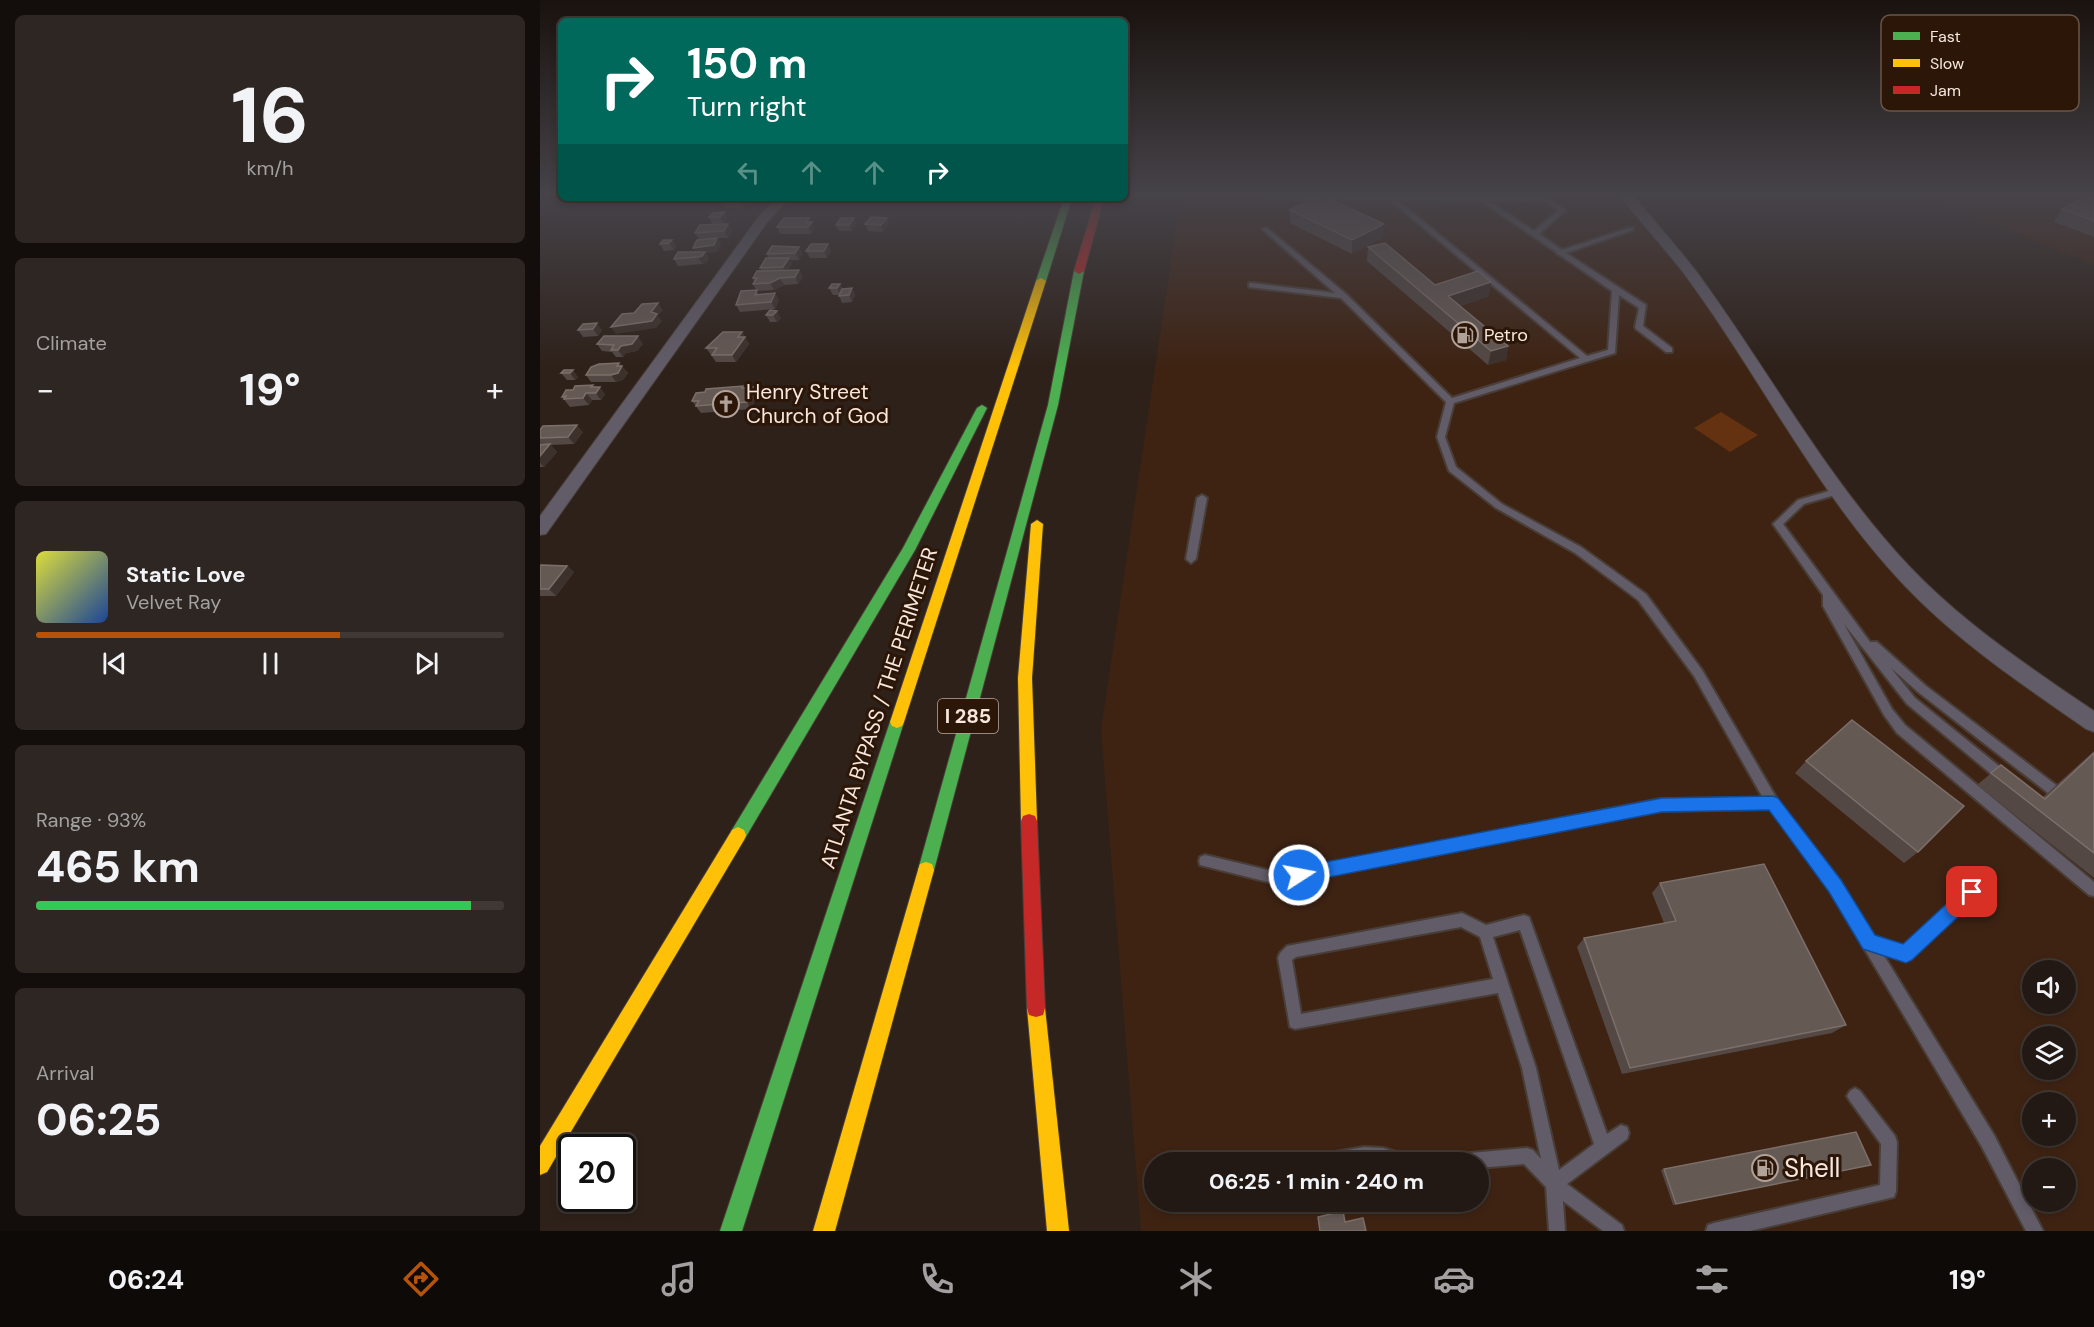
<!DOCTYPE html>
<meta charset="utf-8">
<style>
:root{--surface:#221914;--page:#2e2622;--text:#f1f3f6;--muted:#a2a0a0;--line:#3f3834;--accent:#b45309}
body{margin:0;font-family:"DM Sans",sans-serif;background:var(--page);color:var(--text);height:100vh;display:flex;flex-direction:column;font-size:22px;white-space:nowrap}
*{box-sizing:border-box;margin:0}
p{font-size:20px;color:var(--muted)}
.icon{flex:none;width:33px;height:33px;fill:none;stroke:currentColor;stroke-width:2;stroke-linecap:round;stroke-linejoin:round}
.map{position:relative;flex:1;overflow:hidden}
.side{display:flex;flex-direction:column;gap:15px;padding:15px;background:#130e0b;width:540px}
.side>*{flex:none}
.banner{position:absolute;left:18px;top:18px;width:570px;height:183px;border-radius:9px;box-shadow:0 3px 9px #0003,0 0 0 2px var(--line);background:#00695c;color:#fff;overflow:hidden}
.tools{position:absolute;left:1482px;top:960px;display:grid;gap:12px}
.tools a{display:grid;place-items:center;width:54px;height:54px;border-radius:50%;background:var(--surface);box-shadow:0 3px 9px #0003,0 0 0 2px var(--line);font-size:30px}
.speed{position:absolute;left:18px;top:1134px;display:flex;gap:12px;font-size:30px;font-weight:700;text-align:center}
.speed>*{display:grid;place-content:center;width:78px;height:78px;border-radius:50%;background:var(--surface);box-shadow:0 3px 9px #0003,0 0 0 2px var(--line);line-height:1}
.speed .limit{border:3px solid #111;border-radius:9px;background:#fff;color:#111}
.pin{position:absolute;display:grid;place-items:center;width:51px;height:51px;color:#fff;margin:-26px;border-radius:12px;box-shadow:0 3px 9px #0006}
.me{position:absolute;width:66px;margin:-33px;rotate:79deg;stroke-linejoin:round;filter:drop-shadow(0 0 4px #0008)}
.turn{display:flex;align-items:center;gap:21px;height:126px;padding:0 30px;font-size:27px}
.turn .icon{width:78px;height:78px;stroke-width:2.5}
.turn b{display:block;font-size:42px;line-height:51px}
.lanes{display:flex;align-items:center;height:57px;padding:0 30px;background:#0003;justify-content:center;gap:30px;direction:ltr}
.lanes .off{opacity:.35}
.big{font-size:45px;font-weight:700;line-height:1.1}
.side .widget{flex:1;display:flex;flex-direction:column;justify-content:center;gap:9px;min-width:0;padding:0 21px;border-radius:9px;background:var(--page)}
.side .dial{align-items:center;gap:0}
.dial b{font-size:78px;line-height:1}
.song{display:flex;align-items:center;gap:18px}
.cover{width:72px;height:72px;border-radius:9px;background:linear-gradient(135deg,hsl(60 70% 55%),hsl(220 70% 35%))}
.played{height:6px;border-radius:3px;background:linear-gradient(90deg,var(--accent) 65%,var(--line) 65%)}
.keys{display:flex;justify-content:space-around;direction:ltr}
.heat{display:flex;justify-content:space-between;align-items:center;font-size:33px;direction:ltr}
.charge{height:9px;border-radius:4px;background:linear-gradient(90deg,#34c759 93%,var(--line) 0)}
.trip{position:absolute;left:604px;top:1152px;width:345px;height:60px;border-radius:30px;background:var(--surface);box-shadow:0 3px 9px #0003,0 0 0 2px var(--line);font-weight:700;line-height:60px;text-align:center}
.menu{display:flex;height:96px;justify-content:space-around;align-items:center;background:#0e0a08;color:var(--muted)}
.menu .icon{width:42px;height:42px}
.menu .active{color:var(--accent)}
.menu b{font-size:27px;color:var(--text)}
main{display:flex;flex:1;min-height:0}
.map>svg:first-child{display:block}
.built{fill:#3e2313;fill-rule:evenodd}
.green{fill:#643210}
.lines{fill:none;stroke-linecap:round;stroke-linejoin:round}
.lane-casing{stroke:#483e37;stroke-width:4}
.street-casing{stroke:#483e37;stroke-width:2}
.fast-casing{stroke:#483e37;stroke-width:2}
.slow-casing{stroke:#483e37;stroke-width:2}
.jam-casing{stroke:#483e37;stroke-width:2}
.lane{fill:#625c68;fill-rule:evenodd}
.street{fill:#625c68;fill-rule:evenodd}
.fast{fill:#4caf50;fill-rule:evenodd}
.slow{fill:#ffc107;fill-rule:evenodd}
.jam{fill:#c62828;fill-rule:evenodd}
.wall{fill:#534844}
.shaded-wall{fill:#3d312c}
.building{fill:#655954;stroke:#7c6f6a;stroke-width:1.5}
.route{fill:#1a73e8;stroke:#114b97;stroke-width:1.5}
.labels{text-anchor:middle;stroke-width:6;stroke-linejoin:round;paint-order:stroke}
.far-poi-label{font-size:18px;fill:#f7e7de;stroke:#2c1608;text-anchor:start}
.shield{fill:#2c1608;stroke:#baa89e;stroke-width:1.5}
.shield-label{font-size:20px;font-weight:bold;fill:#f7e7de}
.poi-label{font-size:21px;fill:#f7e7de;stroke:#2c1608;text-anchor:start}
.street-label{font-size:21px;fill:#f7e7de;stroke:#2c1608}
.near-poi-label{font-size:26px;fill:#f7e7de;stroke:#2c1608;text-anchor:start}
.key{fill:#2c1608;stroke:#695548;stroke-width:1.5}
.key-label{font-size:16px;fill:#f7e7de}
</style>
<main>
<section class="side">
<div class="widget dial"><b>16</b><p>km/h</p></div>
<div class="widget"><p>Climate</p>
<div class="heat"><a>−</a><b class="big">19°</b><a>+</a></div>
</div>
<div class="widget">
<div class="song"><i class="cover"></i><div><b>Static Love</b><p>Velvet Ray</p></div></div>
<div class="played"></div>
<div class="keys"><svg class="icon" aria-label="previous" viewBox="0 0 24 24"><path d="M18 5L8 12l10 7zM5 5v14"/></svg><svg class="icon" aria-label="pause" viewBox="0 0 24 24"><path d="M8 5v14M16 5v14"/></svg><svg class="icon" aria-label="next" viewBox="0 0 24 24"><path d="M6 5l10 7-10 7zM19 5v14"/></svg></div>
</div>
<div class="widget"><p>Range · 93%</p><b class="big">465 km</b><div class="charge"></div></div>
<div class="widget"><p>Arrival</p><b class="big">06:25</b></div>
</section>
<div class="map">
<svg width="1554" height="1231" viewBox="0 0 1554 1231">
<rect width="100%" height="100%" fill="#2e211a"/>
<g class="built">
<path d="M641 194H1087L1260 429 1411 622 1554 716V1231H601L561 730ZM1492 970H1526V1004H1492ZM1492 1036H1526V1070H1492ZM1492 1102H1526V1136H1492ZM615 1162H939V1202H615ZM1492 1168H1526V1202H1492Z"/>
<polygon points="1554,194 1554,265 1380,195"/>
</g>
<polygon class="green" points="1181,412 1218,435 1190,452 1154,428"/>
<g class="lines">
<defs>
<g id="lane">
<path d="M731 196 1005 197 1026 210 999 234 1022 250 1089 228H1093V230L1026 253 1106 305 1103 326 1132 348V352H1126L1096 329 1095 327 1099 308 1079 295 1075 353 914 403 905 437 916 467 962 504 1041 547 1106 594 1162 670 1237 799 1300 881 1333 936 1364 946 1443 874 1448 872 1453 874 1455 878 1453 882 1371 959 1366 961 1343 954 1454 1135 1503 1231H1486L1442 1147 1290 891 1230 809 1121 811 740 885 660 865 659 861 660 857 665 855 740 873 1121 799 1223 798 1154 676 1098 600 1035 553 956 508 909 471 897 437 906 402 801 298 709 287V283H712L795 293 722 229 727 228 806 294 912 398 1040 358 850 200 729 199 728 198ZM857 200 941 201 1016 252 1017 254 1020 255 1072 291 1068 350 1047 356ZM949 201H1004L1019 210 994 231Z"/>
<polygon points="1299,488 1304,491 1302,493 1264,504 1243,524 1330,642 1337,642 1386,686 1516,785 1518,789 1516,793 1512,795 1508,793 1378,692 1351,668 1375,698 1470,775 1472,779 1470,783 1466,784 1462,783 1367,704 1304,624 1352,709 1365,725 1554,882 1554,896 1549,895 1357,733 1344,715 1283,606 1283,595 1233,524 1258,500"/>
<polygon points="662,495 667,498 656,559 651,563 646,559 657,498"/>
<path d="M922 913 946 925 984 915 989 917 1067 1134 1081 1125 1087 1127 1089 1133 1087 1139 1027 1184 1082 1225 1084 1231H1063L1023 1201 1025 1231H1009L1006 1187 984 1164 939 1168V1162H911L913 1156 919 1154 987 1148 993 1150 1001 1159 982 1068 958 993 755 1029 750 1027 738 958 740 953 747 946ZM921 927 940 937 953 979 761 1014 752 960 756 957ZM980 930 1054 1144 1019 1170 996 1068 953 937Z"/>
<polygon points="1315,1088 1320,1091 1355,1136 1357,1142 1356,1191 1354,1197 1210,1231 1166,1231 1168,1225 1174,1223 1340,1185 1341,1144 1310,1101 1307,1096 1310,1091"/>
<polygon points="824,1147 843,1148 869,1156 871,1162 776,1162 778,1156 784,1154"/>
</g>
<g id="street">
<path d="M1079 194H1092C1114 221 1138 247 1159 275 1229 371 1287 479 1369 566 1423 623 1489 667 1554 711V732L1546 729C1483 685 1418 642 1365 586 1278 495 1222 380 1148 279 1127 250 1101 224 1079 194Z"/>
<polygon points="237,198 250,198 228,221 6,534 0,535 0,516 220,215"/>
</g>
<g id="fast">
<polygon points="524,198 532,198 506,281 498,283 496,281"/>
<polygon points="539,268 544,271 518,405 394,870 392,876 386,878 380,876 378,870 508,405 534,271"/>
<polygon points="442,405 447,408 375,550 204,840 198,843 192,840 190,835 192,830 363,548 437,408"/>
<polygon points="357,716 362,718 364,722 202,1231 180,1231 350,722 352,718"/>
</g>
<g id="slow">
<polygon points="501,278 506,281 364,722 362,726 357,728 352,726 350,722 496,281"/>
<polygon points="497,520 503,524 492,678 497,821 495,826 489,828 483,826 481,821 478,678 491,524"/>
<polygon points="198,827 204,830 206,835 204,840 7,1172 0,1175 0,1146 192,830"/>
<polygon points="386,862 392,864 394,870 295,1231 273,1231 378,870 380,864"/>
<polygon points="496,999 503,1001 505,1008 529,1231 507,1231 487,1008 489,1001"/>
</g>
<g id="jam">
<polygon points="556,198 564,198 544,271 539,274 534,271"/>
<polygon points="489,814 495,816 497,821 505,1008 503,1015 496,1017 489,1015 487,1008 481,821 483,816"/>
</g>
</defs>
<use href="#lane" class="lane-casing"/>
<use href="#street" class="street-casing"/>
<use href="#fast" class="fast-casing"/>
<use href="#slow" class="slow-casing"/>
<use href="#jam" class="jam-casing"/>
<use href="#lane" class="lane"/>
<use href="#street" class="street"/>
<use href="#fast" class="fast"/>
<use href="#slow" class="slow"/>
<use href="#jam" class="jam"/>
</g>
<g class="wall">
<polygon points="1554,195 1554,237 1514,222 1522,209"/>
<polygon points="184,198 214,198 215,199 204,209 185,207 182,200"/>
<polygon points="750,210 843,237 812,254 750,223"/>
<polygon points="184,212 187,219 184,224 172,224 169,217"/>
<polygon points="269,218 275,229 271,234 240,234 237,227"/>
<polygon points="314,218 317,225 312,231 299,231 296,225"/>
<polygon points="188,224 192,230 188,238 177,238 181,245 177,252 166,253 169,258 166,263 162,264 138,266 134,259 155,252 159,239 155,233"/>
<polygon points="325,224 349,225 343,232 328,231"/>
<polygon points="132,240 136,246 134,250 124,251 120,244"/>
<polygon points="288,244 291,251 287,258 270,258 266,251"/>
<polygon points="259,247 262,254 259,260 250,260 252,264 248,270 263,277 258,284 244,285 234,290 217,291 219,295 239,300 235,309 200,312 196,305 216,290 213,284 214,282 213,278 222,271 220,268 229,258 227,254"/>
<polygon points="828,247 895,285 949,296 920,306 968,346 966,360 948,365 827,261"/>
<polygon points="300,284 303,289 312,288 315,295 312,302 302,303 299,295 293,295 289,288"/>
<polygon points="230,310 241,318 237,322 230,322 226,315"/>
<polygon points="43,324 62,330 58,336 43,337 38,330"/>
<polygon points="202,332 209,344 196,362 176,362 166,348"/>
<polygon points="57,344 103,344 97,351 86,353 83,357 76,357 72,352 62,351"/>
<polygon points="79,363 88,373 83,380 76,382 51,382 46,375"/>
<polygon points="24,370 38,377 35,380 27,380 21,373"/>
<polygon points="203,386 204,388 214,387 218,394 211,409 161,413 152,401 165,392"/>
<polygon points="55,387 65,394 61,400 52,400 49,405 30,407 22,397"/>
<polygon points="0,430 43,432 34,444 11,445 17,452 4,467 0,467"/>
<polygon points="0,566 27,566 34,572 16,596 0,596"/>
<polygon points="1554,751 1554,878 1437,785 1461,765 1503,797"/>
<polygon points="1266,761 1378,852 1364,863 1255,773"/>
<polygon points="1120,883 1306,1025 1292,1033 1082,1074 1037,947 1044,938 1124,923 1112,893"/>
<polygon points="1327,1166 1133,1205 1121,1170 1124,1169"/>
</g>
<g class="shaded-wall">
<polygon points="205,198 215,199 204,209 200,203"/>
<polygon points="184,212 187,219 184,224 180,217"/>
<polygon points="269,218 275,229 271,234 266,222"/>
<polygon points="314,218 317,225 312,231 309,225"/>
<polygon points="347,218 349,225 343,232 341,225"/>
<polygon points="188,224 192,230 188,238 184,231"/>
<polygon points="844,224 843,237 812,254 812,240"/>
<polygon points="177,238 181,245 177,252 166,253 169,258 166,263 162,264 153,248"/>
<polygon points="132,240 136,246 134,250 129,243"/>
<polygon points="288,244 291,251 287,258 284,251"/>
<polygon points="259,247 262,254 259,260 255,253"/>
<polygon points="249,258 252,264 246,274 243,267"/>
<polygon points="259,270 263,277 258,284 255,277"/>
<polygon points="240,278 244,285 234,290 230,283"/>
<polygon points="951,282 949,296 907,310 908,296"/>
<polygon points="300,284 303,290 301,295 297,288"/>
<polygon points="312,288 315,295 312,302 309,295"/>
<polygon points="235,293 239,300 235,309 231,302"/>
<polygon points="118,303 123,310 118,316 122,321 116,328 76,334 71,327 111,312"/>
<polygon points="237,311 241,318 237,322 233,315"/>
<polygon points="57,323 62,330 58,336 53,329"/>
<polygon points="202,332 209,344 196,362 192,355 198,337"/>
<polygon points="98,336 103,344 97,351 86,353 83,357 78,350 81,346"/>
<polygon points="968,346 966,360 948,365 951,351"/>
<polygon points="79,363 82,367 82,366 88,373 83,380 76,382 71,375"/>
<polygon points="33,370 38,377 35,380 30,373"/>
<polygon points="53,385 57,390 60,387 65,394 61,400 51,387"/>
<polygon points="214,387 218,394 211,409 207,402"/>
<polygon points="46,393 52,400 49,405 43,398"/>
<polygon points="37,425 43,432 34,444 28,437"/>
<polygon points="10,444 17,452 4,467 0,463 0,456"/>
<polygon points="27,566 34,572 16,596 9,589"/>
</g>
<g class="building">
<polygon points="781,195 844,224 812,240 750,210"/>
<polygon points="1548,195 1554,195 1554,221 1522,209"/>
<polygon points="184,198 205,198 200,203 182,200"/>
<polygon points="184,212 180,217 169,217 173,213"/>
<polygon points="331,217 347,218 341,225 325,224"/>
<polygon points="244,218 269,218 266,222 272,222 268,227 237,227"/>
<polygon points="301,218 314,218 309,225 296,225"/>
<polygon points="188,224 184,231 155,233 160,225"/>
<polygon points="177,238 174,245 153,248 157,240"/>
<polygon points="123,240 132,240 129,243 120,244"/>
<polygon points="845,243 895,285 938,271 951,282 908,296 968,346 951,351 828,247"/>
<polygon points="271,244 288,244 284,251 266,251"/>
<polygon points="232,246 259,247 255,253 227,254"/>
<polygon points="138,252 165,252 162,256 158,257 134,259"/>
<polygon points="226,258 249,258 243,267 220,268"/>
<polygon points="259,270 255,277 240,278 230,283 213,284 217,278 213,278 217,271"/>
<polygon points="292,284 300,284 297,288 289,288"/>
<polygon points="312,288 309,295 299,296 302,289"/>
<polygon points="217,290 215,295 235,293 231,302 196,305 201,291"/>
<polygon points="118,303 111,312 117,314 112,321 71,327 82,314 94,313 102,304"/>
<polygon points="230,310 237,311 233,315 226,315"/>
<polygon points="57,323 53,329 38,330 43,324"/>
<polygon points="183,332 202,332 198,337 205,337 192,355 172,355 177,348 166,348"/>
<polygon points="64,336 98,336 92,344 81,346 78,350 71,350 74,345 57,344"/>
<polygon points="79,363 77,366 82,366 78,373 71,375 46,375 51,367 59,364"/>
<polygon points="24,370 33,370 30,373 21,373"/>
<polygon points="53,385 51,387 60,387 56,393 46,393 43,398 24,399 26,396 22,397 26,390 33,390 35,386"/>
<polygon points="203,386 202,388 214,387 207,402 156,406 159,401 152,401 156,393 165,392 166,389"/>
<polygon points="37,425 28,437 0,438 0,430 3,426"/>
<polygon points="10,444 0,456 0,445"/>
<polygon points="1,565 27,566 9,589 0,589 0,566"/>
<polygon points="1312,720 1424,806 1378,852 1266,761"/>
<polygon points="1554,753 1554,853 1451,773 1461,765 1505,799"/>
<polygon points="1224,864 1306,1025 1090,1068 1044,938 1136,921 1120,883"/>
<polygon points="1316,1132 1331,1165 1136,1204 1124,1169"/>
<polygon points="803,1211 805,1222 823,1218 826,1231 780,1231 778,1217"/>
</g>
<linearGradient id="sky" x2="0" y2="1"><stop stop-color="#19120e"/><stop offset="0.53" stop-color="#464349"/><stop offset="1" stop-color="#464349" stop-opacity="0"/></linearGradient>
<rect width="1554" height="367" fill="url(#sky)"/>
<polygon class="route" points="1233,796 1238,798 1301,880 1335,935 1363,944 1426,886 1432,884 1438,886 1440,892 1438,898 1372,960 1366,963 1323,949 1289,892 1229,810 1122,812 759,883 753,881 750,875 753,869 759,867 1122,798"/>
<defs>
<symbol id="fuel-ring" viewBox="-11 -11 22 22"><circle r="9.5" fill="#2c1608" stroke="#b1a299" stroke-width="1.5"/><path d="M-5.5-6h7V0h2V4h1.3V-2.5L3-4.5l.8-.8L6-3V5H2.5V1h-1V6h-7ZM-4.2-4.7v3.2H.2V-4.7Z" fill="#b1a299"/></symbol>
<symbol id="church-ring" viewBox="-11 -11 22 22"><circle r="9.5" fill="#2c1608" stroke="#b1a299" stroke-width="1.5"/><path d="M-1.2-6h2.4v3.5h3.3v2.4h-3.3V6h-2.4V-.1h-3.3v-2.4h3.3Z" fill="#b1a299"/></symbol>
</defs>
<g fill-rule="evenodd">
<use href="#fuel-ring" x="910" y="320" width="30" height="30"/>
<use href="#church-ring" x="171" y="389" width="30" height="30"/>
<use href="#fuel-ring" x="1210" y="1153" width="30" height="30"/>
</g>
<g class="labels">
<g class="far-poi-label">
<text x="944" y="341">Petro</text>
</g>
<rect class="shield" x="398" y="699" width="60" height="34" rx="4.5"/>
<g class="shield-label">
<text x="428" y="723">I 285</text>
</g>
<g class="poi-label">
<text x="206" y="399">Henry Street<tspan x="206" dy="24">Church of God</tspan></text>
</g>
<g class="street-label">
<text transform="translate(339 708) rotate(-72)" y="7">ATLANTA BYPASS / THE PERIMETER</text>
</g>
<g class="near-poi-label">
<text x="1244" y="1177">Shell</text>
</g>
</g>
<rect x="1341" y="15" width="198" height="96" rx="9" class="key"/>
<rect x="1353" y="32" width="27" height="8" fill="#4caf50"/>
<rect x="1353" y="59" width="27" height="8" fill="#ffc107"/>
<rect x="1353" y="86" width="27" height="8" fill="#c62828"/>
<g class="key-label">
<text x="1390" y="42">Fast</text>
<text x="1390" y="69">Slow</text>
<text x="1390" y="96">Jam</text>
</g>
</svg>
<div class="tools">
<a><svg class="icon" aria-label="sound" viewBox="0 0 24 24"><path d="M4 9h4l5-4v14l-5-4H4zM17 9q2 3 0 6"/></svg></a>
<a><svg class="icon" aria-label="layers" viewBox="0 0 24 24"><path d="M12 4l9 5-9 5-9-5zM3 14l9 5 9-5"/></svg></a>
<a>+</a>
<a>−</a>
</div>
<div class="speed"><div class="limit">20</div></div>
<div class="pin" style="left:1432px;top:892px;background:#d93025"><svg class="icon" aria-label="arrive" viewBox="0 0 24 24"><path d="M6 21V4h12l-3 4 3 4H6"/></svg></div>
<svg class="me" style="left:759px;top:875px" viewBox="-20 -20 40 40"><circle r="17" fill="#1a73e8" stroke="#fff" stroke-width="3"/><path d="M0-11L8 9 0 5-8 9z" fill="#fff"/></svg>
<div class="trip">06:25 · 1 min · 240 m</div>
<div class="banner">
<div class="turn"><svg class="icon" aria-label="right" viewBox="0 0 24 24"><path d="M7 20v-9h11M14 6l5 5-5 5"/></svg><div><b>150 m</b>Turn right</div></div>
<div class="lanes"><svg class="icon off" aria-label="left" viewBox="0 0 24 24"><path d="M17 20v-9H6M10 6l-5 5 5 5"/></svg><svg class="icon off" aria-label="ahead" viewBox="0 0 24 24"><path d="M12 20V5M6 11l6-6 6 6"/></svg><svg class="icon off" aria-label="ahead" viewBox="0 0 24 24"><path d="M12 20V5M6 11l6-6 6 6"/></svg><svg class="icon" aria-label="right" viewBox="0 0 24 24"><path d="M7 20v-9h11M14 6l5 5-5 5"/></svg></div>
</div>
</div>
</main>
<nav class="menu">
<b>06:24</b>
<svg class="icon active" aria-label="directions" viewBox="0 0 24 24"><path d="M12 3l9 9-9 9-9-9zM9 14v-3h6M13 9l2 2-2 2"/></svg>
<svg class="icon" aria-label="music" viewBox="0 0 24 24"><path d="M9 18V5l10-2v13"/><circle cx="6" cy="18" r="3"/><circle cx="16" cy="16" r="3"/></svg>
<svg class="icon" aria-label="phone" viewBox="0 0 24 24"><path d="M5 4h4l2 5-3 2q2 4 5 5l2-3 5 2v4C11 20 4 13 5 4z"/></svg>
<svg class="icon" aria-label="climate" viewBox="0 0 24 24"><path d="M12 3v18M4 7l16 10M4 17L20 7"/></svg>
<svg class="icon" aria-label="car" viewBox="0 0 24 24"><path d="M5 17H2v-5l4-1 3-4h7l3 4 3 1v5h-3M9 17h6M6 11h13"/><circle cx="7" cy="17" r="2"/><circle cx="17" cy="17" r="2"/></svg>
<svg class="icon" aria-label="filters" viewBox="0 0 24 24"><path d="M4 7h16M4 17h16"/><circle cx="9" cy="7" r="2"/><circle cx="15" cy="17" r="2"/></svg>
<b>19°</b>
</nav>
